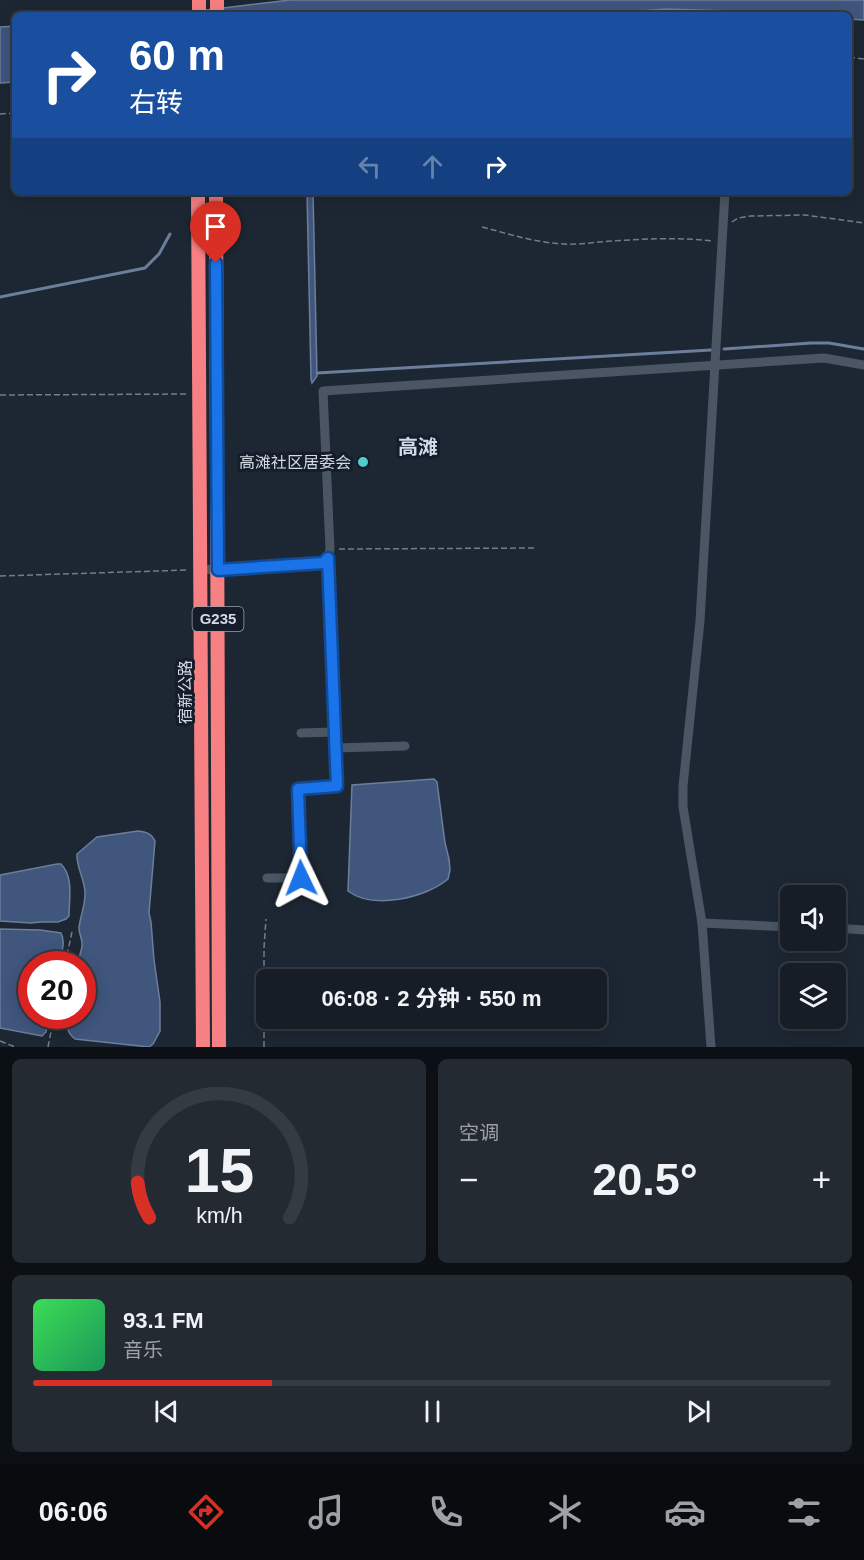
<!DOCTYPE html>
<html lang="zh">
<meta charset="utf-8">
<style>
:root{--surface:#161d26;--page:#232a32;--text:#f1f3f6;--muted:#9ea2a7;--line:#353b43;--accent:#d93025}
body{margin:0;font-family:Helvetica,"Noto Sans SC",sans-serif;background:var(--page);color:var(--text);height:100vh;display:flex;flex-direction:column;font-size:22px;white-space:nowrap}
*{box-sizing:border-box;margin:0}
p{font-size:20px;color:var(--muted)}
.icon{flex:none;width:33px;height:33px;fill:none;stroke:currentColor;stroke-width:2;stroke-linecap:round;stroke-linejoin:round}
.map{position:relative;height:1047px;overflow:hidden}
.panel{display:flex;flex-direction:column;gap:12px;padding:12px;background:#0c1015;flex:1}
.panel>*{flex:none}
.top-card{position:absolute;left:12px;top:12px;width:840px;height:183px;border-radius:9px;box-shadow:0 3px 15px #0003,0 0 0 2px var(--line);background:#1a4fa0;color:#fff;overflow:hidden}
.buttons{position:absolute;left:780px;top:885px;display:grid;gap:12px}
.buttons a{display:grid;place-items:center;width:66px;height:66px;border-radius:9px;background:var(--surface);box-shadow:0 3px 15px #0003,0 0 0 2px var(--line);font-size:30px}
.speed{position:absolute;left:18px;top:951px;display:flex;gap:12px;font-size:30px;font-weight:700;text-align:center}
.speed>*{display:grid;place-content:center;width:78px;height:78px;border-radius:50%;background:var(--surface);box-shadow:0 3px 15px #0003,0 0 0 2px var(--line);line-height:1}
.speed .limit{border:9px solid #d22;background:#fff;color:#111}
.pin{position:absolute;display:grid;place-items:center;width:51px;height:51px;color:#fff;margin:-62px -26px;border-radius:50% 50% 50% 0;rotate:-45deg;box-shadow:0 0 6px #0007}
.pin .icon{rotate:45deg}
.me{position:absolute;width:66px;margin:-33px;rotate:358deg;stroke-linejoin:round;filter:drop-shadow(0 0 4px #0008)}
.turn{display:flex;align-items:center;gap:21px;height:126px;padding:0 18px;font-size:27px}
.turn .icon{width:78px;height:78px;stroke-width:2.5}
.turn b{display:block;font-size:42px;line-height:51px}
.lanes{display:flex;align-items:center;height:57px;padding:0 18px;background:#0003;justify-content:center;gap:30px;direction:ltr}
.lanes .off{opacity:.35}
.big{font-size:45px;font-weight:700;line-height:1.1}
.panel .widget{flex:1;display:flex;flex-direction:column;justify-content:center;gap:9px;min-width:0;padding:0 21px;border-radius:9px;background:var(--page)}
.panel .dial{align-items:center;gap:0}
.dial svg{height:156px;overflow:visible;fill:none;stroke:var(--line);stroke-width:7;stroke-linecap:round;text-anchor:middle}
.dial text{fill:var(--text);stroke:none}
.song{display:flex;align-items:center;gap:18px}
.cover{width:72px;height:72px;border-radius:9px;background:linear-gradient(135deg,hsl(130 70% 55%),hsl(150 70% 35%))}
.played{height:6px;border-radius:3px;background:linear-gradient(90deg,var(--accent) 30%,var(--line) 30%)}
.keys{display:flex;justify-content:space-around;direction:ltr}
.heat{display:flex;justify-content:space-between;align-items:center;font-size:33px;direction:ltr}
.panel .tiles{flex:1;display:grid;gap:12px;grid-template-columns:1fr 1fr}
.widget:last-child{grid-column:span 2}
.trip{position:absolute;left:256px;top:969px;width:351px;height:60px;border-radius:9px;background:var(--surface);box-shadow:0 3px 15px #0003,0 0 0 2px var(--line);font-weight:700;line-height:60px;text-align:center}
.tab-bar{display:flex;height:96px;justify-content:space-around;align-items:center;background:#090c0f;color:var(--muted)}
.tab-bar .icon{width:42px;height:42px}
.tab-bar .active{color:var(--accent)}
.tab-bar b{font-size:27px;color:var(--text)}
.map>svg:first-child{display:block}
.water{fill:#40567d;stroke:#6c7e9b;stroke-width:1.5}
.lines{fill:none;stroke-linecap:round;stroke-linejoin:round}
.stream{stroke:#6c7e9b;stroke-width:3}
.path{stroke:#747c86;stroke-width:1.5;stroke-dasharray:6 3;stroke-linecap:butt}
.minor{stroke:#4b5664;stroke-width:9}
.highway{stroke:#f78082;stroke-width:14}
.route-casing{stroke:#114b97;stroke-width:15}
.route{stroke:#1a73e8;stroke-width:10}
.poi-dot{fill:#52cdce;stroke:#141d29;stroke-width:2}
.labels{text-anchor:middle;stroke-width:6;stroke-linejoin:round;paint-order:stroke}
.shield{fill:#141d29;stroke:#9aa1aa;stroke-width:1.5}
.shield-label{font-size:15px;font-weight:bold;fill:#d4dae2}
.poi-label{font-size:16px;fill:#d4dae2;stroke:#141d29;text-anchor:end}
.street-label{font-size:16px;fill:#d4dae2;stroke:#141d29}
.quarter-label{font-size:20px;font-weight:bold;fill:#cedbeb;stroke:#141d29}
</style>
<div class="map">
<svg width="864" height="1047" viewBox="0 0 864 1047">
<rect width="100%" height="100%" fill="#1d2733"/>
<g class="water">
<polygon points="290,0 864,0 864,20 849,19 849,15 805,15 768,12 666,9 590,15 147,15 181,13"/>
<polygon points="15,26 15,82 0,83 0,27"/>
<polygon points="307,192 313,192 317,376 312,383 311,379"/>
<path d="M434 779 437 782 445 843 449 859 450 870 448 879C426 898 373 910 348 891L352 785Z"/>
<path d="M138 831C146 832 151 833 155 841L149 913 151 922 154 960 160 1002V1031L153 1044 149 1047 75 1039C66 1032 67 1026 69 1016H82V964H79C78 958 81 953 82 946 83 940 79 935 79 928 80 917 85 906 85 895 86 881 76 868 77 854L97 837Z"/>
<path d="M57 864H61C74 877 69 900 69 916L66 919 58 922H41L31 923 0 921V875Z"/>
<path d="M0 929 40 930 61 933C66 942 61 955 59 964H32V1016H49L46 1032 42 1036 0 1028Z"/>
</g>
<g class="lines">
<g class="stream">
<polyline points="0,297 145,268 159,254 170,234"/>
<polyline points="724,349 811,343 829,343 864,349"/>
<polyline points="317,373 711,350"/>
</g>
<g class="path">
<polyline points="849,57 864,59"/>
<polyline points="0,114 15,113"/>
<polyline points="732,222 738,218 751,216 805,215 864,223"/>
<path d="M482 227C509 234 537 243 564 244 580 245 595 242 611 241 645 239 679 237 713 241"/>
<polyline points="0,395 188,394"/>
<polyline points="339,549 536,548"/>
<polyline points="0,576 188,570"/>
<polyline points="65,964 72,932"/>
<polyline points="0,1041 15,1047"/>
<polyline points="48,1047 54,1016"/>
<polyline points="264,1047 264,948 266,919"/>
</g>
<g class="minor">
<polyline points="201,570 323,563 328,558 330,549 323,391 824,358 864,365"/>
<polyline points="301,733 335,732"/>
<polyline points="335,748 405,746"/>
<polyline points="267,878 301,878 298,789 337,786 328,558"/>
<polyline points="702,923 790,927"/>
<polyline points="836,928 864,930"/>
<polyline points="711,1047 702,923 683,807 683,786 700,621 725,192"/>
</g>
<g class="highway">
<polyline points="199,15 199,0"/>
<polyline points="217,15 217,0"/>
<polyline points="198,192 203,1047"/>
<polyline points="216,192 219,1047"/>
</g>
</g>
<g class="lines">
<defs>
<polyline id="route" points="216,263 218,570 323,563 328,558 337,786 298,789 301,878"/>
</defs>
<use href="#route" class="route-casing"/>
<use href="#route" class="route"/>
</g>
<circle class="poi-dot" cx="363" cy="462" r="6"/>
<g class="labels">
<rect class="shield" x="192.5" y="607" width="51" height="24" rx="4.5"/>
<g class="shield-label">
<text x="218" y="624">G235</text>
</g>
<g class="poi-label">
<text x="351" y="468">高滩社区居委会</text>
</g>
<g class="street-label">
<text transform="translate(185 692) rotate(-90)" y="6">宿新公路</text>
</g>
<g class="quarter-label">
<text x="418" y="454">高滩</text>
</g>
</g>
</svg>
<div class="buttons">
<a><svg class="icon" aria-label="sound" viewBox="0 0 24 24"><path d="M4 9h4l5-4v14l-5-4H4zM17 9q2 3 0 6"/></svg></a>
<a><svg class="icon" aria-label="layers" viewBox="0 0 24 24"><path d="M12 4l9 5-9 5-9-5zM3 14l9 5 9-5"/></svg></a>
</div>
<div class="speed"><div class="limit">20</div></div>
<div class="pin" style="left:216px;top:263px;background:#d93025"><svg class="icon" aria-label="arrive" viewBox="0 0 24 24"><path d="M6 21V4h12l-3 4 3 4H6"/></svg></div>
<svg class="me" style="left:301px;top:878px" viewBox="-20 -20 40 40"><path d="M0-17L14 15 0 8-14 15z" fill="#1a73e8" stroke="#fff" stroke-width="4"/></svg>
<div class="trip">06:08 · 2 分钟 · 550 m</div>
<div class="top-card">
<div class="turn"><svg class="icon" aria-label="right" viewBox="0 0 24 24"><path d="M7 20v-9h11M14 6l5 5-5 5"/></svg><div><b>60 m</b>右转</div></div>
<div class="lanes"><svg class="icon off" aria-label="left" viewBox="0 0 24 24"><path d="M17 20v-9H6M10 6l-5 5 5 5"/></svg><svg class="icon off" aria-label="ahead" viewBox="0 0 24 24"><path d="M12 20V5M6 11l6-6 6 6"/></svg><svg class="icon" aria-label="right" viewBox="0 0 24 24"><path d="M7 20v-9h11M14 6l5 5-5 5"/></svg></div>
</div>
</div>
<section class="panel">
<div class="tiles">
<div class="widget dial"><svg viewBox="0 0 100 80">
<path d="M14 69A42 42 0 1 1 86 69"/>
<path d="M14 69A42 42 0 0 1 8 51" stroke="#d93025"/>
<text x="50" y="56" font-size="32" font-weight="700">15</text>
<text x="50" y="72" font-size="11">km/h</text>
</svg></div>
<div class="widget"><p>空调</p>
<div class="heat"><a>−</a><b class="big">20.5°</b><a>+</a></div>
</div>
<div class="widget">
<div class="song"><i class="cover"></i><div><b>93.1 FM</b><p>音乐</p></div></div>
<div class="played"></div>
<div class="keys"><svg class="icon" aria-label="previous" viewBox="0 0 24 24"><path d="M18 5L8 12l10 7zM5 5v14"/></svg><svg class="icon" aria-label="pause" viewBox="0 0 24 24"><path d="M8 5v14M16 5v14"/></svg><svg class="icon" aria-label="next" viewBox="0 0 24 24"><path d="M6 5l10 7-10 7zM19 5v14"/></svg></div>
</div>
</div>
</section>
<nav class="tab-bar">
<b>06:06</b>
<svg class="icon active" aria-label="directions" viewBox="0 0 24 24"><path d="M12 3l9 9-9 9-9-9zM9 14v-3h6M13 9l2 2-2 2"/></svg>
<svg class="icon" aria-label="music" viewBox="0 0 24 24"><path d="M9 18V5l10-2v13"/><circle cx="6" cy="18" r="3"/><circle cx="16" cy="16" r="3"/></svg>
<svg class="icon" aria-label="phone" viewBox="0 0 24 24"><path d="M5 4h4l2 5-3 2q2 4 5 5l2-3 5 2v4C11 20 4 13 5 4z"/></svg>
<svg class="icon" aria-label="climate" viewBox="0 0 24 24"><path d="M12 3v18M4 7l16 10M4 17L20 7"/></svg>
<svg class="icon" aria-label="car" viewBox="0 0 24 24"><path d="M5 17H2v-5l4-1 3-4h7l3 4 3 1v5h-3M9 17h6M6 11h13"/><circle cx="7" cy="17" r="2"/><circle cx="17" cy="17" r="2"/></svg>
<svg class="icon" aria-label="filters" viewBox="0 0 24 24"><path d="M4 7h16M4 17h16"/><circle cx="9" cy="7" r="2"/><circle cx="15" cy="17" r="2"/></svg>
</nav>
